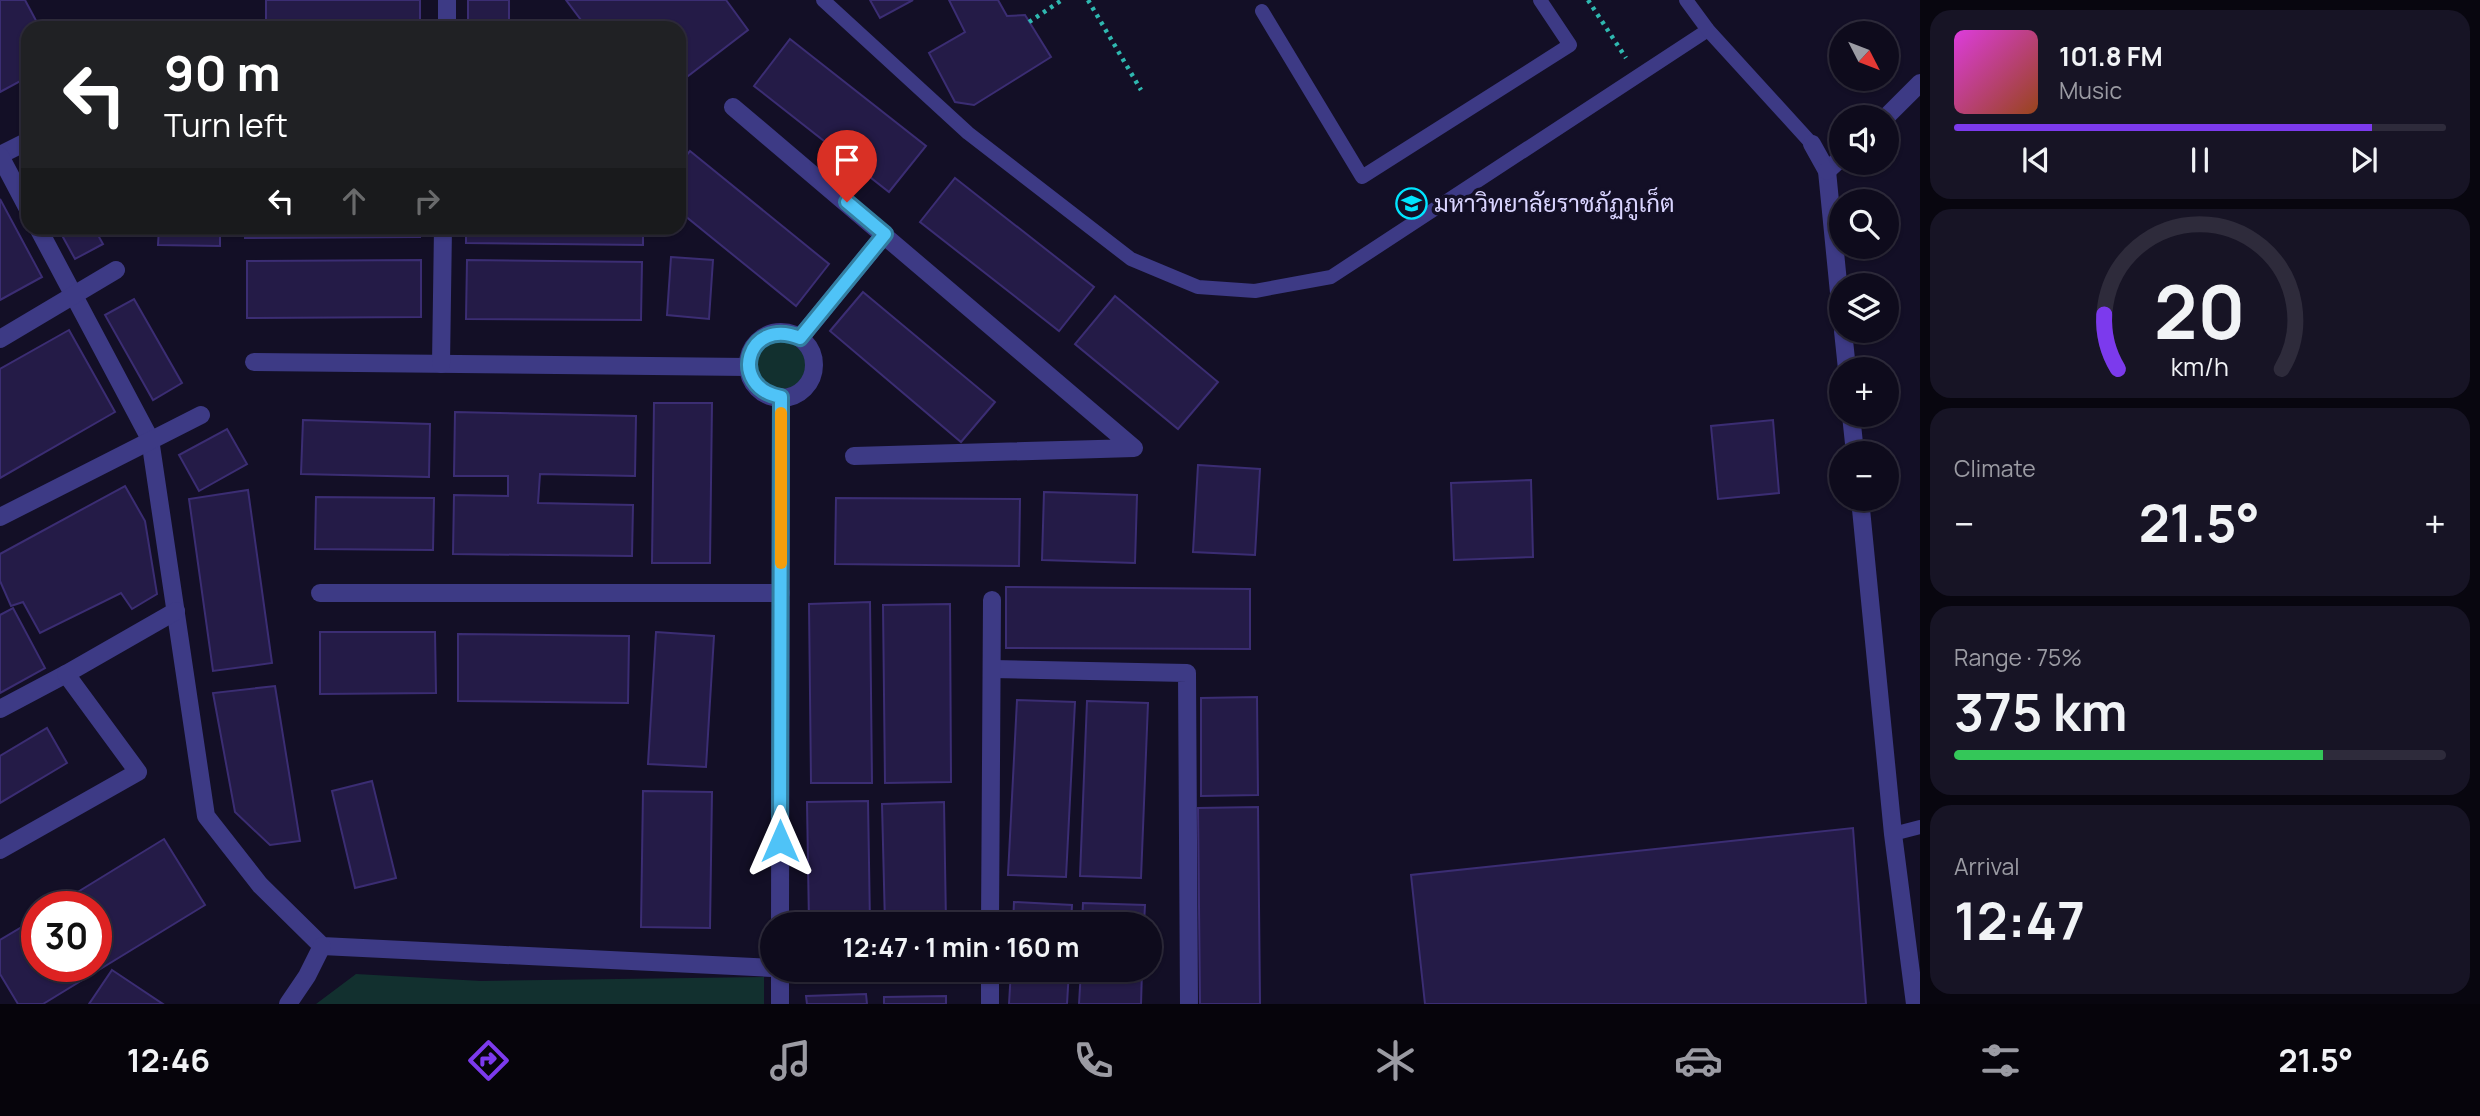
<!DOCTYPE html>
<meta charset="utf-8">
<style>
:root{--surface:#0e0b1c;--page:#171425;--text:#f1f3f6;--muted:#9b9ba3;--line:#2e2b3b;--accent:#7c3aed}
body{margin:0;font-family:Manrope,Sarabun,sans-serif;background:var(--page);color:var(--text);height:100vh;display:flex;flex-direction:column;font-size:26px;white-space:nowrap}
*{box-sizing:border-box;margin:0}
p{font-size:23px;color:var(--muted)}
.icon{flex:none;width:38px;height:38px;fill:none;stroke:currentColor;stroke-width:2;stroke-linecap:round;stroke-linejoin:round}
.map{position:relative;flex:1;overflow:hidden}
.side{display:flex;flex-direction:column;gap:10px;padding:10px;background:#08060f;width:560px}
.side>*{flex:none}
.guide{position:absolute;left:21px;top:21px;width:665px;height:214px;border-radius:21px;box-shadow:0 2px 5px #0004,0 0 0 2px var(--line);background:#202124;color:#fff;overflow:hidden}
.needle{width:46px;rotate:132deg}
.fabs{position:absolute;left:1829px;top:21px;display:grid;gap:14px}
.fabs a{display:grid;place-items:center;width:70px;height:70px;border-radius:50%;background:var(--surface);box-shadow:0 2px 5px #0004,0 0 0 2px var(--line);font-size:35px}
.speed{position:absolute;left:21px;top:891px;display:flex;gap:14px;font-size:35px;font-weight:700;text-align:center}
.speed>*{display:grid;place-content:center;width:91px;height:91px;border-radius:50%;background:var(--surface);box-shadow:0 2px 5px #0004,0 0 0 2px var(--line);line-height:1}
.speed .limit{border:10px solid #d22;background:#fff;color:#111}
.pin{position:absolute;display:grid;place-items:center;width:60px;height:60px;color:#fff;margin:-72px -30px;border-radius:50% 50% 50% 0;rotate:-45deg;box-shadow:0 0 7px #0007}
.pin .icon{rotate:45deg}
.me{position:absolute;width:77px;margin:-38px;rotate:0deg;stroke-linejoin:round;filter:drop-shadow(0 0 5px #0008)}
.turn{display:flex;align-items:center;gap:24px;height:147px;padding:0 28px;font-size:32px}
.turn .icon{width:91px;height:91px;stroke-width:2.5}
.turn b{display:block;font-size:49px;line-height:60px}
.lanes{display:flex;align-items:center;height:66px;padding:0 28px;background:#0003;justify-content:center;gap:35px;direction:ltr}
.lanes .off{opacity:.35}
.big{font-size:52px;font-weight:700;line-height:1.1}
.side .widget{flex:1;display:flex;flex-direction:column;justify-content:center;gap:10px;min-width:0;padding:0 24px;border-radius:21px;background:var(--page)}
.side .dial{align-items:center;gap:0}
.dial svg{height:182px;overflow:visible;fill:none;stroke:var(--line);stroke-width:7;stroke-linecap:round;text-anchor:middle}
.dial text{fill:var(--text);stroke:none}
.song{display:flex;align-items:center;gap:21px}
.cover{width:84px;height:84px;border-radius:10px;background:linear-gradient(135deg,hsl(300 70% 55%),hsl(20 70% 35%))}
.played{height:7px;border-radius:4px;background:linear-gradient(90deg,var(--accent) 85%,var(--line) 85%)}
.keys{display:flex;justify-content:space-around;direction:ltr}
.heat{display:flex;justify-content:space-between;align-items:center;font-size:38px;direction:ltr}
.charge{height:10px;border-radius:5px;background:linear-gradient(90deg,#34c759 75%,var(--line) 0)}
.trip{position:absolute;left:760px;top:912px;width:402px;height:70px;border-radius:35px;background:var(--surface);box-shadow:0 2px 5px #0004,0 0 0 2px var(--line);font-weight:700;line-height:70px;text-align:center}
.dock{display:flex;height:112px;justify-content:space-around;align-items:center;background:#06040b;color:var(--muted)}
.dock .icon{width:49px;height:49px}
.dock .selected{color:var(--accent)}
.dock b{font-size:32px;color:var(--text)}
main{display:flex;flex:1;min-height:0}
.map>svg:first-child{display:block}
.green{fill:#12302f}
.building{fill:#241b47;stroke:#3b2d73;stroke-width:2}
.lines{fill:none;stroke-linecap:round;stroke-linejoin:round}
.path{stroke:#2fb8b0;stroke-width:4.5;stroke-dasharray:3.5 5;stroke-linecap:butt}
.lane{stroke:#3d3a85;stroke-width:14}
.street{stroke:#3d3a85;stroke-width:18}
.route-casing{stroke:#337fa1;stroke-width:18}
.route{stroke:#4fc3f7;stroke-width:12}
.slow{stroke:#f59e0b;stroke-width:12}
.labels{text-anchor:middle;stroke-width:7;stroke-linejoin:round;paint-order:stroke}
.poi-label{font-size:24px;fill:#d9d4ff;stroke:#130f26;text-anchor:start}
</style>
<main>
<div class="map">
<svg width="1920" height="1004" viewBox="0 0 1920 1004">
<rect width="100%" height="100%" fill="#130f26"/>
<g class="green">
<circle cx="782" cy="365" r="27"/>
<polygon points="356,974 481,981 764,977 764,1004 316,1004"/>
</g>
<g class="building">
<polygon points="0,0 25,0 40,28 28,28 28,77 0,92"/>
<rect x="266" y="0" width="154" height="28"/>
<rect x="468" y="0" width="41" height="28"/>
<polygon points="566,0 726,0 748,30 679,83 679,28 587,28"/>
<polygon points="870,0 913,0 880,18"/>
<polygon points="949,0 998,0 1007,16 1025,15 1051,57 974,105 955,102 929,53 965,32"/>
<polygon points="790,39 926,146 889,192 754,86"/>
<polygon points="690,151 829,264 796,306 679,211 679,164"/>
<polygon points="955,178 1094,287 1059,331 920,222"/>
<polygon points="0,199 42,277 0,300"/>
<polygon points="58,228 94,228 103,244 75,259"/>
<polygon points="159,228 220,228 220,246 158,245"/>
<polygon points="245,228 420,228 420,237 245,238"/>
<polygon points="466,228 643,228 643,245 466,243"/>
<polygon points="671,257 713,260 709,319 667,315"/>
<polygon points="421,260 421,317 247,318 247,261"/>
<polygon points="467,260 642,262 641,320 466,319"/>
<polygon points="863,292 995,402 961,442 830,331"/>
<polygon points="1115,296 1218,382 1178,429 1075,344"/>
<polygon points="134,299 182,383 153,400 105,315"/>
<polygon points="69,330 115,412 0,478 0,369"/>
<polygon points="654,403 712,403 710,563 652,563"/>
<polygon points="455,412 636,416 635,476 540,474 538,503 633,505 632,556 453,554 454,495 508,496 508,476 454,476"/>
<polygon points="303,420 430,424 429,477 301,474"/>
<polygon points="1773,420 1779,493 1718,499 1711,426"/>
<polygon points="227,429 247,464 199,491 179,455"/>
<polygon points="1198,465 1260,469 1255,555 1193,552"/>
<polygon points="1531,480 1533,557 1454,560 1451,483"/>
<polygon points="125,486 145,521 157,594 132,609 121,593 40,633 23,602 11,606 0,581 0,554"/>
<polygon points="248,490 272,663 213,671 189,499"/>
<polygon points="1044,492 1137,495 1135,563 1042,560"/>
<polygon points="316,497 434,498 433,550 315,549"/>
<polygon points="836,498 1020,499 1019,566 835,564"/>
<polygon points="1006,587 1250,589 1250,649 1006,648"/>
<polygon points="870,602 872,783 811,783 809,604"/>
<polygon points="950,604 951,782 885,783 883,605"/>
<polygon points="13,608 45,668 0,693 0,615"/>
<polygon points="320,632 435,632 436,693 320,694"/>
<polygon points="656,632 714,636 706,767 648,764"/>
<polygon points="458,634 629,636 628,703 458,701"/>
<polygon points="275,686 300,841 270,845 235,812 213,693"/>
<polygon points="1257,697 1258,795 1201,796 1201,698"/>
<polygon points="1017,700 1075,702 1066,877 1008,875"/>
<polygon points="1087,701 1148,703 1141,878 1080,876"/>
<polygon points="47,728 67,763 0,803 0,756"/>
<polygon points="372,781 396,878 355,888 332,791"/>
<polygon points="643,791 712,792 710,928 641,927"/>
<polygon points="868,801 870,924 809,924 807,802"/>
<polygon points="944,802 946,924 885,924 882,804"/>
<polygon points="1258,807 1260,1004 1200,1004 1198,808"/>
<polygon points="1853,828 1866,1004 1425,1004 1411,875"/>
<polygon points="164,839 205,905 43,1004 18,1004 0,974 0,940 37,918 37,966 96,966 96,906 55,906"/>
<polygon points="1014,902 1072,905 1071,924 1013,924"/>
<polygon points="1083,903 1145,905 1144,924 1082,924"/>
<polygon points="112,970 163,1004 89,1004"/>
<polygon points="1011,970 1069,970 1067,1004 1009,1004"/>
<polygon points="1081,970 1142,970 1141,1004 1079,1004"/>
<polygon points="866,994 867,1004 807,1004 806,996"/>
<polygon points="946,996 946,1004 884,1004 884,997"/>
</g>
<g class="lines">
<g class="path">
<polyline points="1088,0 1141,90"/>
<polyline points="1588,0 1626,58"/>
<polyline points="1029,22 1062,0"/>
</g>
<g class="lane">
<polyline points="823,0 968,133 1131,259 1198,287 1255,291 1331,277 1708,30"/>
<polyline points="1686,0 1708,30 1812,144"/>
<polyline points="1262,11 1362,177 1570,45 1540,0"/>
<polyline points="1893,834 1920,827"/>
</g>
<g class="street">
<polyline points="447,28 447,0"/>
<polyline points="733,107 1134,448 854,456"/>
<polyline points="1886,117 1920,83"/>
<polyline points="1812,144 1827,171 1841,313"/>
<polyline points="0,155 28,141"/>
<polyline points="0,156 28,209"/>
<polyline points="1827,171 1841,158"/>
<polyline points="38,228 150,439 206,816 260,885 322,946 772,968"/>
<polyline points="1843,331 1847,369"/>
<circle cx="781" cy="365" r="33"/>
<polyline points="800,338 885,234"/>
<polyline points="0,339 116,270"/>
<polyline points="254,362 748,367"/>
<polyline points="441,364 443,228"/>
<polyline points="1851,415 1855,453"/>
<polyline points="1860,499 1893,834 1915,1004"/>
<polyline points="0,517 201,415"/>
<polyline points="320,593 781,593"/>
<polyline points="992,669 1187,673 1189,1004"/>
<polyline points="0,709 66,674"/>
<polyline points="0,850 138,772 66,674 176,611"/>
<polyline points="780,924 781,397"/>
<polyline points="990,924 992,600"/>
<polyline points="780,970 780,1004"/>
<polyline points="288,1004 307,976 322,946"/>
<polyline points="990,1004 990,970"/>
</g>
</g>
<g class="lines">
<defs>
<path id="route" d="M780 841 781 397C727 387 747 316 800 338L885 234 847 202"/>
</defs>
<use href="#route" class="route-casing"/>
<use href="#route" class="route"/>
<polyline class="slow" points="781,413 781,563"/>
</g>
<defs>
<symbol id="university-ring" viewBox="-11 -11 22 22"><circle r="9.5" fill="#130f26" stroke="#00e5ff" stroke-width="1.5"/><path d="M0-5L7-2L0 1L-7-2ZM-4 1L0 2.5L4 1V4Q0 6-4 4Z" fill="#00e5ff"/></symbol>
</defs>
<g fill-rule="evenodd">
<use href="#university-ring" x="1394" y="186" width="35" height="35"/>
</g>
<g class="labels">
<g class="poi-label">
<text x="1434" y="212">มหาวิทยาลัยราชภัฏภูเก็ต</text>
</g>
</g>
</svg>
<div class="fabs">
<a><svg class="needle" viewBox="-14 -14 28 28"><path d="M0-13l5 13h-10z" fill="#e53935"/><path d="M0 13l5-13h-10z" fill="#9b9ba3"/></svg></a>
<a><svg class="icon" aria-label="sound" viewBox="0 0 24 24"><path d="M4 9h4l5-4v14l-5-4H4zM17 9q2 3 0 6"/></svg></a>
<a><svg class="icon" aria-label="search" viewBox="0 0 24 24"><circle cx="10" cy="10" r="6"/><path d="M15 15l6 6"/></svg></a>
<a><svg class="icon" aria-label="layers" viewBox="0 0 24 24"><path d="M12 4l9 5-9 5-9-5zM3 14l9 5 9-5"/></svg></a>
<a>+</a>
<a>−</a>
</div>
<div class="speed"><div class="limit">30</div></div>
<div class="pin" style="left:847px;top:202px;background:#d93025"><svg class="icon" aria-label="arrive" viewBox="0 0 24 24"><path d="M6 21V4h12l-3 4 3 4H6"/></svg></div>
<svg class="me" style="left:780px;top:841px" viewBox="-20 -20 40 40"><path d="M0-17L14 15 0 8-14 15z" fill="#4fc3f7" stroke="#fff" stroke-width="4"/></svg>
<div class="trip">12:47 · 1 min · 160 m</div>
<div class="guide">
<div class="turn"><svg class="icon" aria-label="left" viewBox="0 0 24 24"><path d="M17 20v-9H6M10 6l-5 5 5 5"/></svg><div><b>90 m</b>Turn left</div></div>
<div class="lanes"><svg class="icon" aria-label="left" viewBox="0 0 24 24"><path d="M17 20v-9H6M10 6l-5 5 5 5"/></svg><svg class="icon off" aria-label="ahead" viewBox="0 0 24 24"><path d="M12 20V5M6 11l6-6 6 6"/></svg><svg class="icon off" aria-label="right" viewBox="0 0 24 24"><path d="M7 20v-9h11M14 6l5 5-5 5"/></svg></div>
</div>
</div>
<section class="side">
<div class="widget">
<div class="song"><i class="cover"></i><div><b>101.8 FM</b><p>Music</p></div></div>
<div class="played"></div>
<div class="keys"><svg class="icon" aria-label="previous" viewBox="0 0 24 24"><path d="M18 5L8 12l10 7zM5 5v14"/></svg><svg class="icon" aria-label="pause" viewBox="0 0 24 24"><path d="M8 5v14M16 5v14"/></svg><svg class="icon" aria-label="next" viewBox="0 0 24 24"><path d="M6 5l10 7-10 7zM19 5v14"/></svg></div>
</div>
<div class="widget dial"><svg viewBox="0 0 100 80">
<path d="M14 69A42 42 0 1 1 86 69"/>
<path d="M14 69A42 42 0 0 1 8 45" stroke="#7c3aed"/>
<text x="50" y="56" font-size="32" font-weight="700">20</text>
<text x="50" y="72" font-size="11">km/h</text>
</svg></div>
<div class="widget"><p>Climate</p>
<div class="heat"><a>−</a><b class="big">21.5°</b><a>+</a></div>
</div>
<div class="widget"><p>Range · 75%</p><b class="big">375 km</b><div class="charge"></div></div>
<div class="widget"><p>Arrival</p><b class="big">12:47</b></div>
</section>
</main>
<nav class="dock">
<b>12:46</b>
<svg class="icon selected" aria-label="directions" viewBox="0 0 24 24"><path d="M12 3l9 9-9 9-9-9zM9 14v-3h6M13 9l2 2-2 2"/></svg>
<svg class="icon" aria-label="music" viewBox="0 0 24 24"><path d="M9 18V5l10-2v13"/><circle cx="6" cy="18" r="3"/><circle cx="16" cy="16" r="3"/></svg>
<svg class="icon" aria-label="phone" viewBox="0 0 24 24"><path d="M5 4h4l2 5-3 2q2 4 5 5l2-3 5 2v4C11 20 4 13 5 4z"/></svg>
<svg class="icon" aria-label="climate" viewBox="0 0 24 24"><path d="M12 3v18M4 7l16 10M4 17L20 7"/></svg>
<svg class="icon" aria-label="car" viewBox="0 0 24 24"><path d="M5 17H2v-5l4-1 3-4h7l3 4 3 1v5h-3M9 17h6M6 11h13"/><circle cx="7" cy="17" r="2"/><circle cx="17" cy="17" r="2"/></svg>
<svg class="icon" aria-label="filters" viewBox="0 0 24 24"><path d="M4 7h16M4 17h16"/><circle cx="9" cy="7" r="2"/><circle cx="15" cy="17" r="2"/></svg>
<b>21.5°</b>
</nav>
